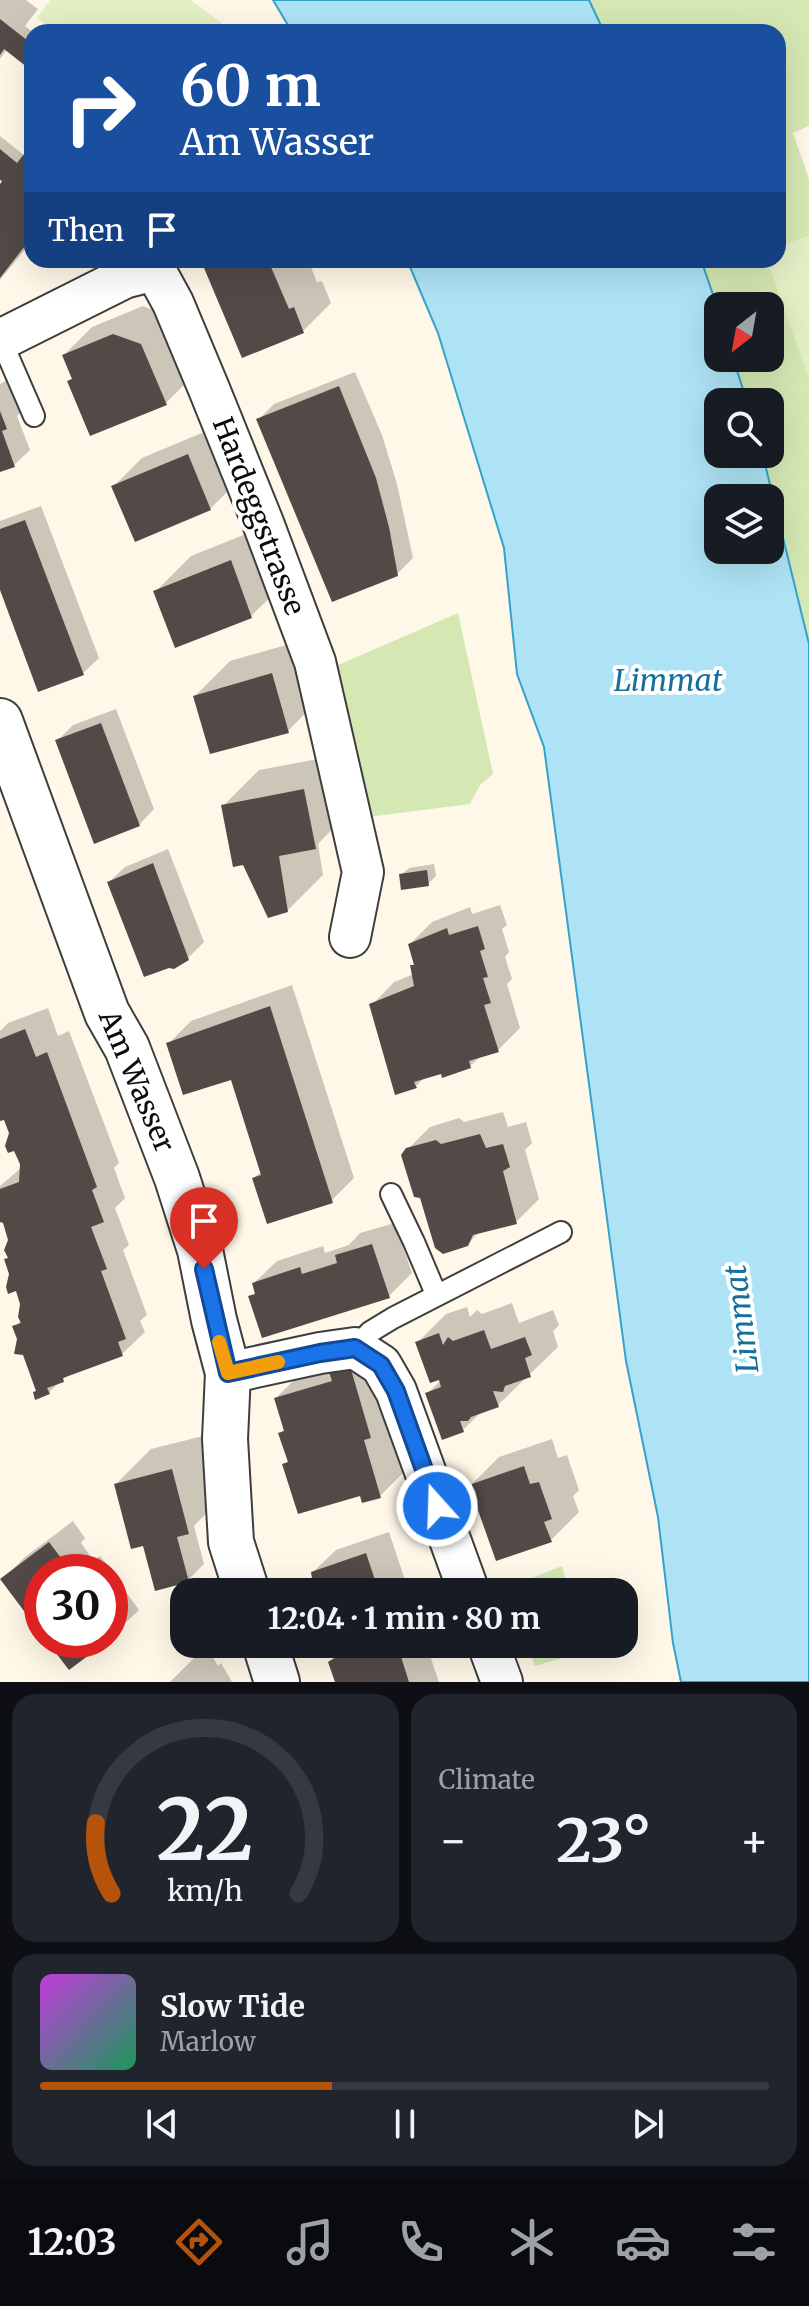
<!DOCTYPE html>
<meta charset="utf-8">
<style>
:root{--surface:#171b24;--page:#20242c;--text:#f1f3f6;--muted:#9ea1a6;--line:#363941;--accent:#b45309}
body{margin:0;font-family:Merriweather,serif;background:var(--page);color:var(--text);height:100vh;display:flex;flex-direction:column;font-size:30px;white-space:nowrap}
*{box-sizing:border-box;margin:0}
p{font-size:26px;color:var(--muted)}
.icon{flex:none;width:44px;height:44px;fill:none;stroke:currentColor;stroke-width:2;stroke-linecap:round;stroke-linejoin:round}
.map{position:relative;height:1682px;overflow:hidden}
.side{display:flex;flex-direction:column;gap:12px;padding:12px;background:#0d0f14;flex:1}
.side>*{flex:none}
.hud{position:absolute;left:24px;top:24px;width:762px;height:244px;border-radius:24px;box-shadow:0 8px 32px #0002;background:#1a4fa0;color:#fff;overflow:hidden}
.needle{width:52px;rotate:211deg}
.controls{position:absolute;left:704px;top:292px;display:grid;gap:16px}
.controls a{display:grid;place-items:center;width:80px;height:80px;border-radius:16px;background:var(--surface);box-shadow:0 8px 32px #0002;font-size:40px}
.speed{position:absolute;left:24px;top:1554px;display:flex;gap:16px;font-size:40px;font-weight:700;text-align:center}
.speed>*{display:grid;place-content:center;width:104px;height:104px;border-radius:50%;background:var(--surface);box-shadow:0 8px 32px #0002;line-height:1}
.speed .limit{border:12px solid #d22;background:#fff;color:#111}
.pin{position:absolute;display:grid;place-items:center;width:68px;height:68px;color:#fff;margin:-82px -34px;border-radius:50% 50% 50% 0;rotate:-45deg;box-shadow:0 0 8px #0007}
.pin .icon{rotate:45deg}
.me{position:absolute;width:88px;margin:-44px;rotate:340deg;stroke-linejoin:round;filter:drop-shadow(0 0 6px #0008)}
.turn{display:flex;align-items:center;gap:28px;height:168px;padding:0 24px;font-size:36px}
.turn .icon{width:104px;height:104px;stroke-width:2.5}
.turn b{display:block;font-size:56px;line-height:68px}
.then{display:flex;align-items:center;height:76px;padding:0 24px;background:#0003;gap:16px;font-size:30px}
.big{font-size:60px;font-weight:700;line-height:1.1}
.side .tile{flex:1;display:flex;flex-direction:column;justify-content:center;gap:12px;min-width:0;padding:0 28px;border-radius:24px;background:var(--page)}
.side .dial{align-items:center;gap:0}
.dial svg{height:208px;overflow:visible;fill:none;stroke:var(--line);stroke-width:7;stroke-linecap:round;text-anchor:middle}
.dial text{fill:var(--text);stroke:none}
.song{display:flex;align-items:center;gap:24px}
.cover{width:96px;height:96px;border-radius:12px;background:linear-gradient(135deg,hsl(290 70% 55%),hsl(150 70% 35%))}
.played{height:8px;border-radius:4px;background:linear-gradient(90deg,var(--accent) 40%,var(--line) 40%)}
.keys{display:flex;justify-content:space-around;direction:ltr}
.heat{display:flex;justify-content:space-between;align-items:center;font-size:44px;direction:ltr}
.side .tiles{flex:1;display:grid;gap:12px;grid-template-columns:1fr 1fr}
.tile:last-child{grid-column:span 2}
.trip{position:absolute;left:170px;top:1578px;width:468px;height:80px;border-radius:24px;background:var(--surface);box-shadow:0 8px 32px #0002;font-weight:700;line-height:80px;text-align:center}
.tab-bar{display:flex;height:128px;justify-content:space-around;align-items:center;background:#090b0e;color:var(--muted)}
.tab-bar .icon{width:56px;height:56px}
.tab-bar .current{color:var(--accent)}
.tab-bar b{font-size:36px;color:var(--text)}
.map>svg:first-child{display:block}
.green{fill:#d5e8b3}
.pitch{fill:#e5efc5}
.water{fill:#aee3f5;stroke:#35a1cc;stroke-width:2;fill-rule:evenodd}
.shadow{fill:#0003}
.building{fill:#534a47}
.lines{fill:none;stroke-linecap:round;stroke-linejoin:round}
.service-casing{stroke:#3e3e3e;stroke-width:24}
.minor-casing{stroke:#3e3e3e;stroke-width:44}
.tertiary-casing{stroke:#3e3e3e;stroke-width:48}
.service{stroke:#fff;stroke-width:20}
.minor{stroke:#fff;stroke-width:40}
.tertiary{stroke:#fff;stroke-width:44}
.route-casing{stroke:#114b97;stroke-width:20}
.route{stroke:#1a73e8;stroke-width:14}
.slow{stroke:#f59e0b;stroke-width:14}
.labels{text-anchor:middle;stroke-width:8;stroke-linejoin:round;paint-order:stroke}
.street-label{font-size:28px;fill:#0b0b0b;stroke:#fff}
.water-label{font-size:30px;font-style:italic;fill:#16709a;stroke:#fff}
</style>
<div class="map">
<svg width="809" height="1682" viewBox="0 0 809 1682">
<rect width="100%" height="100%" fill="#fff8e8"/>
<g class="green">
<polygon points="589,0 809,0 809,126 793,133 809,179 809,236 778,247 778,32 604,32"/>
<polygon points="701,260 768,260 809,368 809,644 763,454 770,454 770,402 747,402 733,358 770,358 770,306 718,306 718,309"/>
<polygon points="458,613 493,774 480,785 470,804 368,817 329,669"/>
<polygon points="562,1566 569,1592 508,1592 506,1588"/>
<polygon points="527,1644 584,1644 586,1651 535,1666"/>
</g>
<g class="pitch">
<polygon points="50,0 191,0 222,23 215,32 55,32 37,18"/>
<polygon points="809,236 809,379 767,260 778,260 778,247"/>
</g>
<g class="water">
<polygon points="273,0 589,0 604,32 292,32"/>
<path d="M407 260H701L718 309V358H733L747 402H718V454L763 456 809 644V1682H681L673 1643 658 1517 626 1361 544 747 517 674 504 548 438 333ZM718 498H770V550H718Z"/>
</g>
<g class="shadow">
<polygon points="0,0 26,0 38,9 25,26 33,32 32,69 7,49 0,59"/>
<polygon points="0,136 25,156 32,147 32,241 0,280 0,188 11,174 0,177"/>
<polygon points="215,260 308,260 317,282 322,281 331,303 303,331 207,269"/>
<polygon points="143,306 169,316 194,375 166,403 69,381 73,377 64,355 92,327"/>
<polygon points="355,372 382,435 397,484 413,558 397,574 258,420 274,404"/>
<polygon points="7,380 21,412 17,416 30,450 14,465 0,470 0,384"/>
<polygon points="216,427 238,481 210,509 114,486 142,458"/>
<polygon points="41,506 99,658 83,673 0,585 0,521"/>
<polygon points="266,526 287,581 251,616 156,591 191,556"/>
<polygon points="307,639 323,695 288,731 195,696 230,661"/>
<polygon points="116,709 154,809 139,825 57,741 73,725"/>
<polygon points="339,755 350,811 318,844 323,875 287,911 223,806 259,770"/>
<polygon points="168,849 204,942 188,958 109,882 125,867"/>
<polygon points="434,864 436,876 428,884 401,875 409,868"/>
<polygon points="500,905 507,925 502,929 509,952 505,957 512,979 507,984 520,1028 498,1050 481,1056 470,1066 426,1076 416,1086 372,1005 394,982 414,974 413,966 415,963 410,944 432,922 470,907 472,914"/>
<polygon points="292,985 354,1178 331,1201 254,1178 262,1171 232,1077 169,1043 191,1021"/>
<polygon points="48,1008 58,1036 69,1031 119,1163 114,1168 125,1198 115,1208 129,1245 123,1250 147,1315 140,1321 145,1332 122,1354 70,1373 48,1393 38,1390 15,1327 21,1320 22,1304 11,1274 10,1240 5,1221 0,1220 0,1186 21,1168 5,1117 0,1117 0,1031 8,1023"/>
<polygon points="503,1112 508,1127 526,1122 532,1143 525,1150 539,1199 516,1222 480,1231 467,1245 407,1150 430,1127 459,1118 464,1122"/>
<polygon points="395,1223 412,1273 389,1296 251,1297 257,1291 254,1283 277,1261 323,1246 325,1253 349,1245 360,1233"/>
<polygon points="512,1303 519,1323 553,1310 559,1325 553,1331 558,1347 498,1405 482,1411 463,1430 427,1394 444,1377 418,1342 446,1314 467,1307 470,1317 477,1310 482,1314"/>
<polygon points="354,1350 393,1414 387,1420 403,1473 380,1496 363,1501 361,1493 285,1465 289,1460 281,1433 285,1429 276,1398 298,1376"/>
<polygon points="207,1435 223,1496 194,1526 204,1564 188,1580 116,1484 151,1449"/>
<polygon points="552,1439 558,1458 567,1455 579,1490 573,1496 579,1512 551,1540 471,1485 499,1457"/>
<polygon points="73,1521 85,1538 81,1543 94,1561 100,1556 114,1574 110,1577 110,1572 42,1572 42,1631 3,1579 25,1557"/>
<polygon points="389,1532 409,1592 317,1592 313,1572 336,1550"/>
<polygon points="110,1580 121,1596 126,1592 139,1610 110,1637"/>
<polygon points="334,1644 426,1644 439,1682 337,1682 338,1656"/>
<polygon points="208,1649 218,1666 221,1663 232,1682 170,1682 198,1654"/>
</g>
<g class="building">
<polygon points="0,19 32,44 32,71 4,49 0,55"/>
<polygon points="32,144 32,237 0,278 0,184 2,181 0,180 0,149 17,163"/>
<polygon points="214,260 268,260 289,309 294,307 304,333 242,358 204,268 215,264"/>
<polygon points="113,334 141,344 167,405 90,436 67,381 72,379 62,355"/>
<polygon points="339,386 376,478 389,527 398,576 332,602 256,419"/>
<polygon points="0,411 7,429 2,431 15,467 0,472"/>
<polygon points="188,454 211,510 135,542 111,486"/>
<polygon points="25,520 84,675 38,692 0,590 0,529"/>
<polygon points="231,560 252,618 175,648 153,591"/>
<polygon points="272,673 289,733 210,754 193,696"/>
<polygon points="101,723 140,826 94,844 55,740"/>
<polygon points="304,789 316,849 279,856 288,912 268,918 243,865 233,867 221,805"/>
<polygon points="153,863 189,960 174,969 169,968 144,977 107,882"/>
<polygon points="427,870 429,886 401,890 399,874"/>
<polygon points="478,926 485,949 480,951 488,977 483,978 491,1003 484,1005 499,1052 469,1061 471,1068 442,1078 441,1074 414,1082 417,1088 395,1095 369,1004 414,986 410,965 414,965 408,944 447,928 449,935"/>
<polygon points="270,1006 333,1203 267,1224 252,1178 261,1175 231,1080 183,1095 166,1043"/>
<polygon points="25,1029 36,1057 47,1052 97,1187 92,1190 104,1222 91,1227 107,1269 101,1271 126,1339 118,1342 123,1356 63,1378 64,1382 47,1388 50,1394 35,1400 33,1392 36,1391 23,1355 14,1354 17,1339 12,1326 21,1323 18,1317 20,1304 16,1291 8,1294 6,1287 9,1274 4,1259 8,1258 4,1250 8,1240 3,1223 0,1222 0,1189 19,1182 20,1164 14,1151 8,1153 5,1146 9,1133 4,1120 0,1121 0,1039"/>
<polygon points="480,1134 486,1148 503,1144 510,1167 503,1171 517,1224 473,1235 468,1246 443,1254 435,1248 420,1198 414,1197 401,1155 406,1148 436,1140 441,1144"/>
<polygon points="372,1244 390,1298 262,1338 248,1296 255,1294 252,1283 300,1267 302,1274 337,1263 335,1255"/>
<polygon points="484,1330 491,1349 525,1337 532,1355 525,1358 531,1377 505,1386 503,1392 493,1391 499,1407 471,1417 468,1421 460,1421 464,1432 442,1440 425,1393 441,1387 439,1380 430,1383 415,1342 439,1333 443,1345 448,1337 453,1341"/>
<polygon points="350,1366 371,1438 364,1440 381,1498 362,1503 360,1496 298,1514 282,1464 288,1462 278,1433 284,1431 274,1398 332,1381 329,1372"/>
<polygon points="524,1466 530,1484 539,1482 552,1519 544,1522 552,1542 496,1561 469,1485"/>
<polygon points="172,1469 189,1534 177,1537 189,1582 155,1591 143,1546 131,1549 114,1484"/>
<polygon points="49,1542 64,1562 59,1566 64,1572 42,1572 42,1635 0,1579"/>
<polygon points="366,1553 379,1592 314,1592 311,1572"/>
<polygon points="46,1640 109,1640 69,1670"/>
<polygon points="332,1644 397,1644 409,1682 335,1682 328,1662 336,1657"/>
</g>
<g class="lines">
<defs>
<g id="service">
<polyline points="1,340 34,416"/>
<polyline points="391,1194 414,1242 436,1294"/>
<polyline points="355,1348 370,1332 393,1318 561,1232"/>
</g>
<g id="minor">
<polyline points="0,340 124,278 155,270 173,303 209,389 263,523 315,662 363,872 350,937"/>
<polyline points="228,1373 320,1353 355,1348 381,1365 396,1391 469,1592"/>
<polyline points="488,1644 502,1682"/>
</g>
<g id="tertiary">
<polyline points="0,721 107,1013 127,1048 177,1178 200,1250 214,1320 228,1373 225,1439 231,1542 247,1592"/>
<polyline points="265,1644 277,1682"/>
</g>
</defs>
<use href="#service" class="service-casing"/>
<use href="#minor" class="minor-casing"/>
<use href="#tertiary" class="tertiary-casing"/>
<use href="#service" class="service"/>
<use href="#minor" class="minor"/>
<use href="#tertiary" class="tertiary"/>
</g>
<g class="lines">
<defs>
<polyline id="route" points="204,1269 228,1373 320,1353 355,1348 381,1365 396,1391 437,1506"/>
</defs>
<use href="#route" class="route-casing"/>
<use href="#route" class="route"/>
<polyline class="slow" points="219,1342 228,1373 278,1362"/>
</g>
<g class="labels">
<g class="street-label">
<text transform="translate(259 516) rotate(69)" y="10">Hardeggstrasse</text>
<text transform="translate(137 1081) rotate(67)" y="10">Am Wasser</text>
</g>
<g class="water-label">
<text x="668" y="691">Limmat</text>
<text transform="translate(742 1319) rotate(-97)" y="10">Limmat</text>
</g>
</g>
</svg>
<div class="controls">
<a><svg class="needle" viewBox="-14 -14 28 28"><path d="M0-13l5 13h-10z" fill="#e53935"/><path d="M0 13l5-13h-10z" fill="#9ea1a6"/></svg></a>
<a><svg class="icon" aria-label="search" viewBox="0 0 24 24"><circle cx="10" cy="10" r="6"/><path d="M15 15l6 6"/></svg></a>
<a><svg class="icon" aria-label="layers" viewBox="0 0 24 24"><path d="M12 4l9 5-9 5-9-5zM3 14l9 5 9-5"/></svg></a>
</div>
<div class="speed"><div class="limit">30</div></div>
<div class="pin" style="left:204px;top:1269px;background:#d93025"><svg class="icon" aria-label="arrive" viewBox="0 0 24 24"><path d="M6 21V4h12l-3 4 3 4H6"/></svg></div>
<svg class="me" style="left:437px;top:1506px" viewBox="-20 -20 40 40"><circle r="17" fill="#1a73e8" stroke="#fff" stroke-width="3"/><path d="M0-11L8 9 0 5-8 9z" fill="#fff"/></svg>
<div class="trip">12:04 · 1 min · 80 m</div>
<div class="hud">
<div class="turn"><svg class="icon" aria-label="right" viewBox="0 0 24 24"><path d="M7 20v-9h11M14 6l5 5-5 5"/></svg><div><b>60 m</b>Am Wasser</div></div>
<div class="then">Then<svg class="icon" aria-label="arrive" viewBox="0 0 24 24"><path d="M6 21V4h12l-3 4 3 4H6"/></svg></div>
</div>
</div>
<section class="side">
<div class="tiles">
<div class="tile dial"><svg viewBox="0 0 100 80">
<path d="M14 69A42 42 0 1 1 86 69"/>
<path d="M14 69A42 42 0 0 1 8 42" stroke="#b45309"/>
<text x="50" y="56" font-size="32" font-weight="700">22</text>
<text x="50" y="72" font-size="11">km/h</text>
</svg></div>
<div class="tile"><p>Climate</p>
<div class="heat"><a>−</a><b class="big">23°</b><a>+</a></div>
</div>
<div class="tile">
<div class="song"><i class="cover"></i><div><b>Slow Tide</b><p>Marlow</p></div></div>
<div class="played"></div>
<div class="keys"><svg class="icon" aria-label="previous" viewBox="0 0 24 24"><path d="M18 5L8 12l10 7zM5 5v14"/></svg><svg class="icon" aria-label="pause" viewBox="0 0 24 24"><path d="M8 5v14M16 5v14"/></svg><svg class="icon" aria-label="next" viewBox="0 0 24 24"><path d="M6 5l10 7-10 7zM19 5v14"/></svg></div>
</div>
</div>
</section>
<nav class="tab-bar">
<b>12:03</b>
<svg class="icon current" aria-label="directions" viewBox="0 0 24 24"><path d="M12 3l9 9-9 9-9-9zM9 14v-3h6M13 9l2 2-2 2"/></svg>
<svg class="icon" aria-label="music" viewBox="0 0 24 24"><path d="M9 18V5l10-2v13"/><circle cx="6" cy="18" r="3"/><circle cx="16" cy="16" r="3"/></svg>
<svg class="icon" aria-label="phone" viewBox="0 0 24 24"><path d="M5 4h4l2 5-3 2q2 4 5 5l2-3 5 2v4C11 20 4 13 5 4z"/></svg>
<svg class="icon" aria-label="climate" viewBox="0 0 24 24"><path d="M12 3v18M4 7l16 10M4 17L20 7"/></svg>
<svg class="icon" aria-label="car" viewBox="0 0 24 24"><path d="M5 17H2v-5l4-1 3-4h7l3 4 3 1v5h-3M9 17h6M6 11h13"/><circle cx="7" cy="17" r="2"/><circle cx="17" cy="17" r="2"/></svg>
<svg class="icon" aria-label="filters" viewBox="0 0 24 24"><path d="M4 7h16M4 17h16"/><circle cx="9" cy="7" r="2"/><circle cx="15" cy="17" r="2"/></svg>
</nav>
